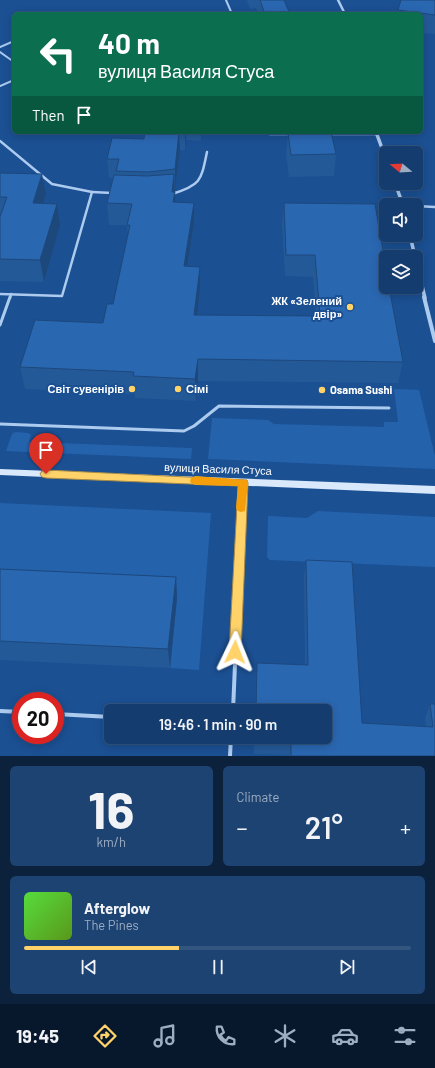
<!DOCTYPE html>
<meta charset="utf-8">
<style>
:root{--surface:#143c6e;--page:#1d4373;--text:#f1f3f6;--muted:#9dadc2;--line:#335681;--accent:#ffd36a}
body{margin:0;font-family:Barlow,sans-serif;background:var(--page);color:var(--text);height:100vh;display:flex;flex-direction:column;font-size:15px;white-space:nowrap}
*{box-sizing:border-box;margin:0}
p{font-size:13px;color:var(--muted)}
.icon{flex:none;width:22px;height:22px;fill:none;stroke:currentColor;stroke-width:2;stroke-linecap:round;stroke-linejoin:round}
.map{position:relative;height:756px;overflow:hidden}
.panel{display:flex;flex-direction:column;gap:10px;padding:10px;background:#0b213c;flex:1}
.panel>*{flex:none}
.hud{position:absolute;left:12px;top:12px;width:411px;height:122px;border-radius:6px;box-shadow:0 2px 10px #0003,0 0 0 1px var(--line);background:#0b6e4f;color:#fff;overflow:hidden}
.needle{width:26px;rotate:288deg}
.controls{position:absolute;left:379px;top:146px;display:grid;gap:8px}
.controls a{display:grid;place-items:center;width:44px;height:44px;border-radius:6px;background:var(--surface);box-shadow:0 2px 10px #0003,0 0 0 1px var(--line);font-size:20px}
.speed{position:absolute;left:12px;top:692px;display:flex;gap:8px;font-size:20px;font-weight:700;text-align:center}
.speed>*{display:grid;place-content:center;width:52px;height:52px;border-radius:50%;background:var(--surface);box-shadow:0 2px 10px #0003,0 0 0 1px var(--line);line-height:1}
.speed .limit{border:6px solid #d22;background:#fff;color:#111}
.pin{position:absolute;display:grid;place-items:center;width:34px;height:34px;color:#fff;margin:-41px -17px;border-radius:50% 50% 50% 0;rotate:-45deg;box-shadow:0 0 4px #0007}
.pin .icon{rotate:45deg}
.me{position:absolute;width:44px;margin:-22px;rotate:2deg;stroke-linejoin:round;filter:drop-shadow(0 0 3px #0008)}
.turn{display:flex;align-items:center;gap:14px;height:84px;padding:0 20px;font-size:18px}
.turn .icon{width:52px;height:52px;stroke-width:2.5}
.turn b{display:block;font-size:28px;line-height:34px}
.then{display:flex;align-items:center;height:38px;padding:0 20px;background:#0003;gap:8px;font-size:15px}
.big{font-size:30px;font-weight:600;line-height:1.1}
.panel .card{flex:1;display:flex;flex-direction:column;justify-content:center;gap:6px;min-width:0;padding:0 14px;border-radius:6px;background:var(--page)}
.panel .dial{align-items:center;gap:0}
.dial b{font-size:52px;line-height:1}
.song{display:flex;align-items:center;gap:12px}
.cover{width:48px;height:48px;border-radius:6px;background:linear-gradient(135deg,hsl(110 70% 55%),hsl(90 70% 35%))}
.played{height:4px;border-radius:2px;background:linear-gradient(90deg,var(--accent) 40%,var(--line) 40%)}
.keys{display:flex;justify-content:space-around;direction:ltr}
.heat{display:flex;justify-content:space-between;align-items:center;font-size:22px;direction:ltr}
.panel .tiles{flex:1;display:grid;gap:10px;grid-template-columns:1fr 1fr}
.card:last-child{grid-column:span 2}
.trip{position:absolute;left:104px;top:704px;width:228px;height:40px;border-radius:6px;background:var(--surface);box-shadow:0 2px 10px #0003,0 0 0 1px var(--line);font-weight:600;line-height:40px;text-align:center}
.tabs{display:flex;height:64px;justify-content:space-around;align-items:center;background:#08182c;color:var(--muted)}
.tabs .icon{width:28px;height:28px}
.tabs .on{color:var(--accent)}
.tabs b{font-size:18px;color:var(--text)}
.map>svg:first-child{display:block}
.green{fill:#2462ac}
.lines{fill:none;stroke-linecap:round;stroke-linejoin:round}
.lane-far3{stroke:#accbef;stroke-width:2}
.lane-far2{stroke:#accbef;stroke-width:2.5}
.lane-far1{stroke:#accbef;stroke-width:3}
.lane{stroke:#accbef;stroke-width:4}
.street-far2{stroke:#accbef;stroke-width:2.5}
.street-far1{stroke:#accbef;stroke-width:3.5}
.street{stroke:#accbef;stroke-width:4}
.secondary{fill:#d9e8fb;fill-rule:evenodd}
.wall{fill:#245998}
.shaded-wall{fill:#1d487c}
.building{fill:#2a67b1;stroke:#1d487c}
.route{fill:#ffd36a;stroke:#a68945}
.slow{fill:#f59e0b}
.poi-dot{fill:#ffd36a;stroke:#1b5093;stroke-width:1.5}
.labels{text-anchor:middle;stroke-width:4;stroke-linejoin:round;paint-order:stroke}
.poi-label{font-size:11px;font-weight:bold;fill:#fff;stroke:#1b5093;text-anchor:end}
.street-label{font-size:11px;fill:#fff;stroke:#1b5093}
</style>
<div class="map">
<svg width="435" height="756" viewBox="0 0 435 756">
<rect width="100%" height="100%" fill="#1b5093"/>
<g class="green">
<polygon points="394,389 419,390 435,456 435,469 208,459 212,418 268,420 274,424 384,427 384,422 398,422"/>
<polygon points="15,432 28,433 31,435 29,442 192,448 191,459 6,451 12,434"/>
<polygon points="0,503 211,513 199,670 170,668 177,598 0,590"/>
<polygon points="318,511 435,517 435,567 270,560 267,557 268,516 307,518"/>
</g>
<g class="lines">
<g class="lane-far3">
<polyline points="226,0 232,14"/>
<polyline points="0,47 14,41"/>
<polyline points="0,52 14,62"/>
<polyline points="0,86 14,80"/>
<polyline points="264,132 267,133"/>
</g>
<g class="lane-far2">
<polyline points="264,132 270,134 291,134"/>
<polyline points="328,134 377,134"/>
<polyline points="0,141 52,184 92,192 62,296 0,294"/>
<polyline points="92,192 112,193"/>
<path d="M172 194C201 185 201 181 207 152"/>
<polyline points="416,206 435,207"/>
<polyline points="10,298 11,294"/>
</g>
<g class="lane-far1">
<polyline points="0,325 10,297"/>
<polyline points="0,424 184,431 194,426 219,406 389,408"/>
<polyline points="242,502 243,483"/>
</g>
<g class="lane">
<polyline points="0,711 21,712"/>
<polyline points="233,711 242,501"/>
<polyline points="55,714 111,717"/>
<polyline points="230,756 231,737"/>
</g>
<polyline class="street-far2" points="338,0 345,14"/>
<g class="street-far1">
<polyline points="376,132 386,159"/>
<polyline points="395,183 403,205"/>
<polyline points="410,235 415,257"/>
<polyline points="416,261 425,298"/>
</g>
<polyline class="street" points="424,297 435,341"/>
<polygon class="secondary" points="0,469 435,486 435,494 0,475"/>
</g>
<g class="wall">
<polygon points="247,0 284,0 290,14 258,14 256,8 250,9"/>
<polygon points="435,0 435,34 421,33 421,14 397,14 398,10"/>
<polygon points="145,132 201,132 201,141 186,140 185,150 180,150 175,189 174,189 175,202 194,224 188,266 200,267 200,288 197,315 316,316 313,277 285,276 282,224 284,203 403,362 398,383 198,381 196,401 135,398 135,394 25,389 20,367 103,323 113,304 128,236 127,225 109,225 107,203 113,178 109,178 107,159 144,139"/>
<polygon points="288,133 336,154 334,176 289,177 286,154"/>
<polygon points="0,173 46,194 43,204 60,225 44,282 0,281"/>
<polygon points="306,560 362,723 426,726 425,718 430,704 435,704 435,756 289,756 289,755 254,754 254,737 325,737 325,711 255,711 257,663 305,665 304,576"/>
<polygon points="0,569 176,577 177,597 170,668 0,660"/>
</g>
<g class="shaded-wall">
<polygon points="179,132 180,150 175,189 175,169"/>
<polygon points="185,132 186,132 186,140 185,150"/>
<polygon points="42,174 46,194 37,224 33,203"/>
<polygon points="174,174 176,213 174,223 172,192"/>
<polygon points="194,203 194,224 184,288 184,266"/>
<polygon points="57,204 60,225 44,282 40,260"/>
<polygon points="200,267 200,288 195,336 194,315"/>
<polygon points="198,359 198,381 196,401 195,379"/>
<polygon points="176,577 177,597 170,668 168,649"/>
</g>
<g class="building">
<polygon points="260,0 284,0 290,14 265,14"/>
<polygon points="401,0 435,0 435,15 398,10"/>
<polygon points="145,132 179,132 175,169 148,172 116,171 119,159 107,159 112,138 144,139"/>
<polygon points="331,132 336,154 291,155 288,133"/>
<polygon points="0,173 42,174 33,203 57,204 40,260 0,259 0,217 7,197 0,197"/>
<polygon points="174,174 172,192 175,192 173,202 194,203 184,266 200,267 194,315 320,316 315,255 286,255 284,203 375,204 386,268 386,287 389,287 403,362 198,359 195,379 133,376 134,372 20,367 35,320 103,323 107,304 113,304 130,225 127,225 132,204 107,203 114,175 148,176"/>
<polygon points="306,560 352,562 362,723 433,727 430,704 435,704 435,756 291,756 291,742 255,741 255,737 325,737 325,711 256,711 257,663 308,665"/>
<polygon points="0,569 176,577 168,649 0,641"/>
</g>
<polygon class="route" points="46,470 247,480 248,483 241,652 239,656 235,657 231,656 229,652 238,486 46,478 42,477 40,474 42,471"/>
<polygon class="slow" points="195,476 247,480 248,483 245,511 241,512 238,511 236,508 238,486 195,485 191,483 190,481 191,478"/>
<g class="poi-dot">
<circle cx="350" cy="307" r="4"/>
<circle cx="132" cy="389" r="4"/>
<circle cx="178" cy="389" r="4"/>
<circle cx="322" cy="390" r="4"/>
</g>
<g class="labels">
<g class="poi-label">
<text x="342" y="305">ЖК «Зелений<tspan x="342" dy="13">двір»</tspan></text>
<text x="124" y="393">Світ сувенірів</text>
<text x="186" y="393" text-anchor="start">Сімі</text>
<text x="330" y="394" text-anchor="start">Osama Sushi</text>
</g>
<g class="street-label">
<text transform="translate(218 469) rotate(2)" y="4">вулиця Василя Стуса</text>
</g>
</g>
</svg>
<div class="controls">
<a><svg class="needle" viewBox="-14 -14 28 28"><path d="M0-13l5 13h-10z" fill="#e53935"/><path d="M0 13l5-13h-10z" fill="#9dadc2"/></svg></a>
<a><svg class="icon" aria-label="sound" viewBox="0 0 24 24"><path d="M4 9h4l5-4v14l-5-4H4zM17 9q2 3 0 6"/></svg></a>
<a><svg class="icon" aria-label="layers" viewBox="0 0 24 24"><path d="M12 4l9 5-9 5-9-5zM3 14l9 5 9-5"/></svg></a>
</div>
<div class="speed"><div class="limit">20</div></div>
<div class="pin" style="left:46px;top:474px;background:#d93025"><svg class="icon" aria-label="arrive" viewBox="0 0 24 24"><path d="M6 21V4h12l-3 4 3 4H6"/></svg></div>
<svg class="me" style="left:235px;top:652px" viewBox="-20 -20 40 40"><path d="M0-17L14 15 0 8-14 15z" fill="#ffd36a" stroke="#fff" stroke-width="4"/></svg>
<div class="trip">19:46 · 1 min · 90 m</div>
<div class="hud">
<div class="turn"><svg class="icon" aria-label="left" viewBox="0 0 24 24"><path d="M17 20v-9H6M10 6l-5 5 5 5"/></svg><div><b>40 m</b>вулиця Василя Стуса</div></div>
<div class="then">Then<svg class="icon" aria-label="arrive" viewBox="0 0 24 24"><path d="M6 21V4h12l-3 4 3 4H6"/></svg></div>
</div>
</div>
<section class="panel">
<div class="tiles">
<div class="card dial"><b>16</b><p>km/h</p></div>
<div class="card"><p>Climate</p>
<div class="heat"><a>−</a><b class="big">21°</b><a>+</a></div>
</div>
<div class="card">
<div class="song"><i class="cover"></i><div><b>Afterglow</b><p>The Pines</p></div></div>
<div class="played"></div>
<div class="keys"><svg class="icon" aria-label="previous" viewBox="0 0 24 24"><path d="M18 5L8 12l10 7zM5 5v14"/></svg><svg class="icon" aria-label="pause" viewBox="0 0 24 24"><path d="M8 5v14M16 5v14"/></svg><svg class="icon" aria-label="next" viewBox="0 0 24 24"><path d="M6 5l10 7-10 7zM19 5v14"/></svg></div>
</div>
</div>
</section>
<nav class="tabs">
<b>19:45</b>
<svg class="icon on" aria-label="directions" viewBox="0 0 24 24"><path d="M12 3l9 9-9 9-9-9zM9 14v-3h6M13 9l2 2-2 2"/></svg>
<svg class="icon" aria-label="music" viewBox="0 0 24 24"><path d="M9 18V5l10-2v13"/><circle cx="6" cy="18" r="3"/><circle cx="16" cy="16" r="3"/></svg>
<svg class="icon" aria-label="phone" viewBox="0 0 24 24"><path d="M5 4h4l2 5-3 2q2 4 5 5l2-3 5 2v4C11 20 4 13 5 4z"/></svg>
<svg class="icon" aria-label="climate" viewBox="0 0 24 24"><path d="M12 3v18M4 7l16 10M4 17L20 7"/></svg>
<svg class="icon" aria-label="car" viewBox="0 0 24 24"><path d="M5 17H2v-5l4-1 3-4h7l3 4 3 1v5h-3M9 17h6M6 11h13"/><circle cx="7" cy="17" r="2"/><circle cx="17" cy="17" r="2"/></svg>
<svg class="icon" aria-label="filters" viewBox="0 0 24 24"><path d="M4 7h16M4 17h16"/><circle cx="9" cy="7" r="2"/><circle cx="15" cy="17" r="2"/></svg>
</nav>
